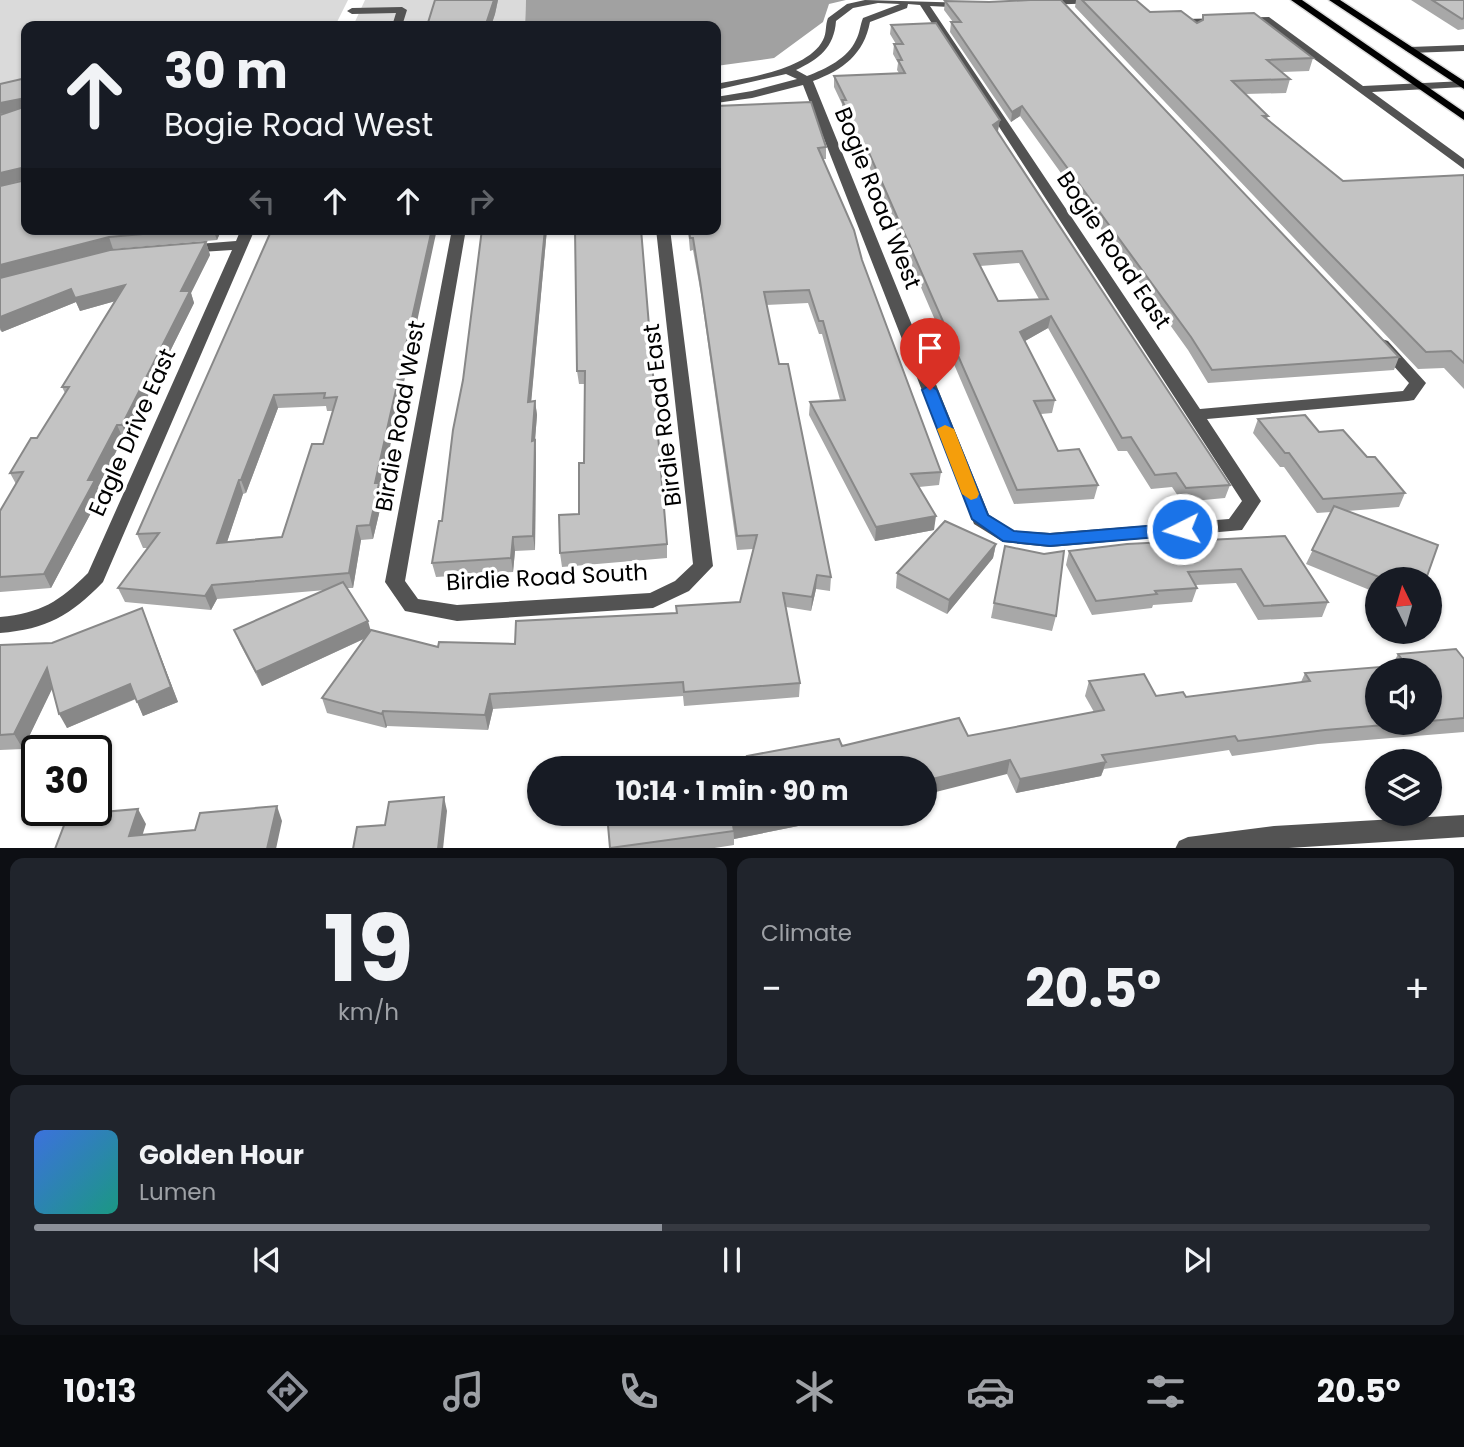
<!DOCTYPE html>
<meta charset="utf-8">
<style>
:root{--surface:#171b24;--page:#20242c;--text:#f1f3f6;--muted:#9ea1a6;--line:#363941;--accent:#8c9099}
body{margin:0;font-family:Poppins,sans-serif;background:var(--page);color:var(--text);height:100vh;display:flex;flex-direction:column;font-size:26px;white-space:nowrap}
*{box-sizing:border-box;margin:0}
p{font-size:23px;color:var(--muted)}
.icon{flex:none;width:38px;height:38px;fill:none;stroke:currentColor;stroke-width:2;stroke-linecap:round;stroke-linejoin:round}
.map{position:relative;height:848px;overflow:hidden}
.panel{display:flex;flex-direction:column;gap:10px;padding:10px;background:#0d0f14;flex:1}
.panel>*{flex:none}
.guide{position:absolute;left:21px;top:21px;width:700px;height:214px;border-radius:14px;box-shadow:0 2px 5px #0004;background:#171b24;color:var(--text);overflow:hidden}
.needle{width:46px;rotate:355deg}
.controls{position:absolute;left:1365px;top:567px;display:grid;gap:14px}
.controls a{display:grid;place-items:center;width:77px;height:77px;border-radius:50%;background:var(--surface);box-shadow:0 2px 5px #0004;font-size:35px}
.speed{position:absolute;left:21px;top:735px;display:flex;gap:14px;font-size:35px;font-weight:700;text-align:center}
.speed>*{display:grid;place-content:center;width:91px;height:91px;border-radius:50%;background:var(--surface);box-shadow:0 2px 5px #0004;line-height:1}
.speed .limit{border:4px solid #111;border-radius:10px;background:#fff;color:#111}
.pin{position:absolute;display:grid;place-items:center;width:60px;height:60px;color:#fff;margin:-72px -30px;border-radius:50% 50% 50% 0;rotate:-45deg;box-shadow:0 0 7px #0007}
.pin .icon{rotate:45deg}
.me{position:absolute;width:77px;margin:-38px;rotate:265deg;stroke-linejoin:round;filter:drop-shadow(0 0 5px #0008)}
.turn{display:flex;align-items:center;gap:24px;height:147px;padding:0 28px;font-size:32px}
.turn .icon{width:91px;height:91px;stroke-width:2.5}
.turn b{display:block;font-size:49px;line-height:60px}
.lanes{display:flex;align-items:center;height:66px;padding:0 28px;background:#0003;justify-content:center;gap:35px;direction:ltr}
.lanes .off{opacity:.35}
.big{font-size:52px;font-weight:700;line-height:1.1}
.panel .tile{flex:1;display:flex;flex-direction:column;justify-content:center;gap:10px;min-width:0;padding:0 24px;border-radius:14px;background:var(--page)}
.panel .dial{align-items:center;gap:0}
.dial b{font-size:91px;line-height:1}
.song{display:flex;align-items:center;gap:21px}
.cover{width:84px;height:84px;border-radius:10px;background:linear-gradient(135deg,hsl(220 70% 55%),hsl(170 70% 35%))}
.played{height:7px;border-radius:4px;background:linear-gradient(90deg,var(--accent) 45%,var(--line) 45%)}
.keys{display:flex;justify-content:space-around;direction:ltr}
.heat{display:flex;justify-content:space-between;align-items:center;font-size:38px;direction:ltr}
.panel .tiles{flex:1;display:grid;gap:10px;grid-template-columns:1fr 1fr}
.tile:last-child{grid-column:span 2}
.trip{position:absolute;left:527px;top:756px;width:410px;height:70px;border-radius:35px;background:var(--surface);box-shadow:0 2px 5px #0004;font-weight:700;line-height:70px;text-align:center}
.tabs{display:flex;height:112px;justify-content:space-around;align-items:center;background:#090b0e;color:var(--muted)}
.tabs .icon{width:49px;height:49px}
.tabs .active{color:var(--accent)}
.tabs b{font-size:32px;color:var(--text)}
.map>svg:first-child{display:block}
.green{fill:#dadada}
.water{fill:#a1a1a1}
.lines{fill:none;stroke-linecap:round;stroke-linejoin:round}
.major-casing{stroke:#dbdbdb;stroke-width:3}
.minor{fill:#535353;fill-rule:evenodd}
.major{fill:#000;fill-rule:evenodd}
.wall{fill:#a8a8a8;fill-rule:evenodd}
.shaded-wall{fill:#888}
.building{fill:#c3c3c3;stroke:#888;stroke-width:2;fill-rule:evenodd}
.route{fill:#1a73e8;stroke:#114b97;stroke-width:2}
.slow{fill:#f59e0b}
.labels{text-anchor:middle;stroke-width:7;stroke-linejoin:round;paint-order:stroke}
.street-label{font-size:23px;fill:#000;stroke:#fff}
</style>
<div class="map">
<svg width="1464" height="849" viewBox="0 0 1464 849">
<rect width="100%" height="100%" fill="#fff"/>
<g class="green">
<polygon points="0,0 348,0 335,26 26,26 26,78 0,84"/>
<polygon points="365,0 526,0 525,26 353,26"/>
</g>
<polygon class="water" points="526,0 846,0 829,4 823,22 774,58 716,66 716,26 525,26"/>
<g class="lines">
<defs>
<g id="major">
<polygon points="1291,0 1302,0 1464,112 1464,120"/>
<polygon points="1329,0 1340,0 1464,81 1464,89"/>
</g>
</defs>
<use href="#major" class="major-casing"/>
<g class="minor">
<path d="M865 0 971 3V7L968 8 930 6 1200 409 1403 391 1409 383 1374 344 1382 339 1388 341 1426 383 1414 400 1408 401 1207 419 1261 501 1242 530 1050 547 1003 542 974 524 803 85 752 98 716 103V97L752 91 797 79 786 74 716 90V84C745 78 808 70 823 40 827 33 825 25 828 18L847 4ZM878 3 900 4 863 18C860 25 860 33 856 40 848 58 826 69 807 76L796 70C819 59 834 48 836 21L853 8ZM908 4 920 5 1242 501 1229 519 1050 533 1014 531 989 515 813 81C843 70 864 54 870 22L907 8Z"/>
<polygon points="1038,0 1107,0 1102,3 1041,5 1038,4"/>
<polygon points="402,7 407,10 402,26 392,26 396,13 352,14 347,11 352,8"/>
<polygon points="1269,17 1363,86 1464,81 1464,87 1372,92 1464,159 1464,169 1264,22 1195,25 1199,29 1194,32 1180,22 1185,19"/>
<polygon points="1464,45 1464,51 1410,53 1405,50 1410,47"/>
<path d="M241 229H255L103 582C70 616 47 629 0 633V617C41 613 59 602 88 573L232 250 185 253 178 249 185 245 236 241Z"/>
<polygon points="452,229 466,229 405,581 418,599 457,605 650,593 675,581 693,564 656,229 670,229 713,566 689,591 653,608 457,621 405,611 385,582"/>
<polygon points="1464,815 1464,837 1273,849 1175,849 1179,841 1188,837 1274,826"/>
</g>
<use href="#major" class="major"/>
</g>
<g class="wall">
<polygon points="435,0 498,0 495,14 491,26 427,26"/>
<polygon points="1076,0 1136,0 1150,12 1197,23 1202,20 1203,15 1313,58 1309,71 1282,72 1290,79 1286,93 1245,94 1268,116 1267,119 1343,181 1464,175 1464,389 1444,368 1418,369 1075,7"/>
<polygon points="1411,0 1464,0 1464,29 1458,30"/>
<polygon points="945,1 1399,357 1394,370 1208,383 1188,350 1020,116 1011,122 950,32 951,22 953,22 944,10"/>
<path d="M891 25 998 131 997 132 1230 485 1225 498 1182 502 1172 487 1151 489 1127 451H1118L1048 328 1025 341 1055 400 1052 413 1041 414 1058 451 1098 485 1094 499 1014 504 865 157H863L842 111V104L834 87V76L899 73 897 70 898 63 893 54 894 44H896L890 34ZM1019 263 1039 299 998 301 980 266Z"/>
<polygon points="26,78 26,229 228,229 226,232 220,233 217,240 113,249 104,252 206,242 210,255 191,293 194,303 127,438 123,438 98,487 101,494 51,588 0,592 0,511 16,484 10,473 37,438 65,393 62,387 115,301 80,311 76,302 2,332 0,330 0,186 22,180 0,186 5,113 0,114 0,84"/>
<path d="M716 106 826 147V159H823L862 260 941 472 939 485 919 487 934 530 875 541 809 415 810 402 840 400 822 334H819L808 303 766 305 779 364 831 577 830 591 816 589 811 611 786 607 800 683 799 697 684 706 683 696 493 709 488 730 387 726 386 728 327 713 322 698 366 638 262 686 240 644 234 630 326 590 217 599 211 610 125 602 118 588 148 548H143L137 534 272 229 381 489 383 497 373 539 361 540 353 588H347L371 631 438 647 515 644 677 613 740 602 753 549 737 550 701 294 693 250 690 251 688 229H716ZM326 406 327 411H333L323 444 282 537 227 542 243 494 246 493 278 408Z"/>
<polygon points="482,229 547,229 531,401 535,401 537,415 535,440 536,454 535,550 515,551 513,572 436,577 432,563 442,521 463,380"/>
<polygon points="575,229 667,544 667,558 562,567 560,553 579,514 584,463 584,384 579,384 577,371"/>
<polygon points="1258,419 1319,432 1367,457 1405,493 1399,507 1347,511 1426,579 1377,579 1377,593 1306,564 1331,512 1317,513 1284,467 1280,467 1253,433"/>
<polygon points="1285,536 1328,602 1322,617 1258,620 1236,583 1196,585 1197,588 1192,602 1153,605 1152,608 1092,615 1066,565 1069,551"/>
<polygon points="996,544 993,558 947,614 896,588 897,573"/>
<polygon points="1005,546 1056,616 1052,631 991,618"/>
<polygon points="142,608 178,702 143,716 136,699 67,728 52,688 23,749 0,750 0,645 52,643"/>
<path d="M1398 654 1464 659V732L1318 744 1232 756 1229 750 1104 769 1101 776 1016 793 1007 774 924 768H747V756L842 746 968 736 1094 712 1085 696 1089 681 1156 696 1186 697 1301 682 1305 673 1392 666ZM1430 670V723H1377Z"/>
<polygon points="607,814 858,814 734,839 734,845 708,849 610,849"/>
</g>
<g class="shaded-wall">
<polygon points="494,0 498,0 495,14 491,26 486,26 486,24"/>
<polygon points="21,99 26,109 0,114 0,103"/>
<polygon points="1022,106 1020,116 1011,122 1012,112"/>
<polygon points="1000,120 998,131 991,136 993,125"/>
<polygon points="21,168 25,179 0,186 0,173"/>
<polygon points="213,229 219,229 220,233 217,240"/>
<polygon points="432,229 437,229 381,489 383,497 373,539 370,525 375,483"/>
<polygon points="545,229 547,229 530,415 528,402"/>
<polygon points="109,237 113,249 0,279 0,265"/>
<polygon points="206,242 210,255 191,293 194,303 127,438 122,425 181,291"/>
<polygon points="125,285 130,297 80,311 76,302 2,332 0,328 0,317 71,289"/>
<polygon points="1051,316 1048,328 1018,345 1020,332"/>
<polygon points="274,395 278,408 246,493 241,480"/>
<polygon points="535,401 537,415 535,440 536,454 535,550 533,536 532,441"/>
<polygon points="117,425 123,438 98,487 101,494 51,588 44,574 88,480"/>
<polygon points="239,480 243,494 222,557 217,543"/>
<polygon points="936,516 934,530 875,541 876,527"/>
<polygon points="357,526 361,540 353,588 349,573"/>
<polygon points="513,537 515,551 513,572 511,558"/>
<polygon points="996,544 993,558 947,614 949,600"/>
<polygon points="817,575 816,589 811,611 812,597"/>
<polygon points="212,585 217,599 211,610 205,596"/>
<polygon points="142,608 178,702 143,716 137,702"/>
<polygon points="368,621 372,635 262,686 256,672"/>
<polygon points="47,668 55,683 23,749 14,734"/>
<polygon points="130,684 137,698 67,728 59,714"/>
<polygon points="490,694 493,709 488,730 485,715"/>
<polygon points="383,711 387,726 386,728 382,714"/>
<polygon points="1010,760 1007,774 924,795 924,781"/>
<polygon points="1106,762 1101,776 1016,793 1020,779"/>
<polygon points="444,797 447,811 443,849 438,849"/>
<polygon points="277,806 282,821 276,849 267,849"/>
<polygon points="138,809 146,824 138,849 129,836"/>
<polygon points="788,814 858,814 734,839 733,825"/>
</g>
<g class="building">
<polygon points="435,0 494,0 486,24 427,26"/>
<polygon points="1030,0 1061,0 1399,357 1212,370 1191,337 1022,106 1012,112 951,22 961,22 945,1 989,2"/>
<polygon points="1082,0 1136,0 1150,12 1181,11 1197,23 1203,20 1203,15 1254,13 1313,58 1267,60 1290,79 1232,81 1268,116 1263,116 1343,181 1464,175 1464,363 1451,351 1426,352"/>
<polygon points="1432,0 1464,0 1464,18 1462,19"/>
<path d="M936 23 1000 120 993 125 1230 485 1186 488 1176 473 1155 475 1131 437 1122 438 1051 316 1020 332 1055 400 1034 401 1058 451 1079 449 1098 485 1017 490 866 146H863L842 100H846L834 76 905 73 898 60H902L894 44H903L891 25ZM1022 251 1048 299 998 301 974 254Z"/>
<polygon points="26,78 26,229 200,229 109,237 0,265 0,186 22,181 24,171 21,168 0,173 0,115 24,107 21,99 0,103 0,84"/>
<polygon points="811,102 826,147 818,148 854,230 862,260 941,472 911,474 936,516 876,527 810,402 845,400 823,321 819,321 809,290 764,292 779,364 788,364 831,577 817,575 812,597 783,593 800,683 684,692 683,682 490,694 485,715 383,711 382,714 322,698 371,630 438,647 439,642 515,644 516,621 677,613 676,606 740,602 757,535 737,536 700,281 693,238 690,238 689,229 716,229 716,106"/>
<path d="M272 229H432L375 483H379L370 525 357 526 349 573 212 585 205 596 118 588 159 533 137 534ZM325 393 324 398 337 397 323 444H312L282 537 217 543 239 480H241L274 395Z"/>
<polygon points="482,229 545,229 528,402 535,401 532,441 535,440 533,536 513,537 511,558 432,563 439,521 442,521 453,430 463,380"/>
<polygon points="575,229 641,229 667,544 560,553 559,515 579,514 579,463 584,463 585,371 577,371"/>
<polygon points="206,242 181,291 190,291 122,425 117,425 88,480 95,480 44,574 0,577 0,511 23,472 10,473 31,438 37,438 69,387 62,387 125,285 75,298 71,289 0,317 0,278 110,250"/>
<polygon points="1305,415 1319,432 1343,430 1367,457 1375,457 1405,493 1323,499 1289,453 1285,453 1258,419"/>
<polygon points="1334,506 1438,545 1426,579 1384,579 1312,550"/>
<polygon points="945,521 996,544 949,600 897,573"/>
<polygon points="1285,536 1328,602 1264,606 1241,569 1188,572 1197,588 1155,591 1157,594 1096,601 1069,551 1127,544"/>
<polygon points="1005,546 1044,554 1064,551 1056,616 994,603"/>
<polygon points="343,582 368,621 256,672 234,630"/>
<polygon points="142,608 171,687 137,702 130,684 59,714 47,668 14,734 0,735 0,645 52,643"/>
<polygon points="1456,649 1464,659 1464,718 1430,721 1430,670 1377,670 1377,723 1408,723 1325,730 1238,741 1235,736 1102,755 1106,762 1020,779 1010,760 924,781 924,768 751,768 747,756 839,739 842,746 959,718 968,736 1104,710 1089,681 1144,674 1156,696 1183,692 1186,697 1310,681 1305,673 1406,665 1398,654"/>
<polygon points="693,766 694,768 678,768"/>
<polygon points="444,797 438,849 353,849 357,827 385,825 389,802"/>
<polygon points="277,806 267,849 55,849 68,815 138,809 129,836 195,830 200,813"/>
<polygon points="607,814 788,814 733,825 734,831 610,848"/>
</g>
<polygon class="route" points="930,385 937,390 988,515 1014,531 1050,534 1182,523 1191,529 1182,535 1050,546 1003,541 972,519 922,390"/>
<polygon class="slow" points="945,425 954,429 979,494 977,498 971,500 962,494 937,429"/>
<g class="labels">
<g class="street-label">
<text transform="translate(878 198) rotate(68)" y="8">Bogie Road West</text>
<text transform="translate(1114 250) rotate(56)" y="8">Bogie Road East</text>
<text transform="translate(662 415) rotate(-97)" y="8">Birdie Road East</text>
<text transform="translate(400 416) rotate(-80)" y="8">Birdie Road West</text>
<text transform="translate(132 432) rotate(-66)" y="8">Eagle Drive East</text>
<text transform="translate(547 577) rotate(-3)" y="8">Birdie Road South</text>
</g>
</g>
</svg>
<div class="controls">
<a><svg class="needle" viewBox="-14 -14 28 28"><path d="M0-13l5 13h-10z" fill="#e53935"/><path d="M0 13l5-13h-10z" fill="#9ea1a6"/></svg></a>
<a><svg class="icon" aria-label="sound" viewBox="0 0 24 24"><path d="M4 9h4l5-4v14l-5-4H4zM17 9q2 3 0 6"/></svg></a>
<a><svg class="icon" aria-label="layers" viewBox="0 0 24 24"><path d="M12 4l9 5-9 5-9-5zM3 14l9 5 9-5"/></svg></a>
</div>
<div class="speed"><div class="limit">30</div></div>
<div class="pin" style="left:930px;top:390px;background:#d93025"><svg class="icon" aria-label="arrive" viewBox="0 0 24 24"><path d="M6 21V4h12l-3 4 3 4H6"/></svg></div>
<svg class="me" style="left:1182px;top:529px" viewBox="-20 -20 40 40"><circle r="17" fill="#1a73e8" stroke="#fff" stroke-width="3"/><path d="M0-11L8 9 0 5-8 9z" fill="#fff"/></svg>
<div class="trip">10:14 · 1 min · 90 m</div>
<div class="guide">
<div class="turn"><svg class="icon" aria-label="ahead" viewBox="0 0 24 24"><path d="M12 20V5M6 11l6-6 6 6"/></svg><div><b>30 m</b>Bogie Road West</div></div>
<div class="lanes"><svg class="icon off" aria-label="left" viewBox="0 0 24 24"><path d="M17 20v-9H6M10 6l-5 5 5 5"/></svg><svg class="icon" aria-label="ahead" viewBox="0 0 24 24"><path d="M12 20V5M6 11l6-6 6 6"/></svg><svg class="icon" aria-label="ahead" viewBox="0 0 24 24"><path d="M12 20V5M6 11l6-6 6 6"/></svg><svg class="icon off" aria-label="right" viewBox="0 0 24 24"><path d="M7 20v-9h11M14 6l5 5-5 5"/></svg></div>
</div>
</div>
<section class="panel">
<div class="tiles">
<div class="tile dial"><b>19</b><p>km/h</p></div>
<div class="tile"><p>Climate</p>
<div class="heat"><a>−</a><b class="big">20.5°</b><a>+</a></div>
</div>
<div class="tile">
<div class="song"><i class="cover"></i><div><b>Golden Hour</b><p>Lumen</p></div></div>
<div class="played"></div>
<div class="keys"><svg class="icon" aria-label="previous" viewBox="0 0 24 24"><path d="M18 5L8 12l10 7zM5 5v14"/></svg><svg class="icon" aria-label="pause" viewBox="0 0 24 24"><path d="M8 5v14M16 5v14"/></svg><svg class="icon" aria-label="next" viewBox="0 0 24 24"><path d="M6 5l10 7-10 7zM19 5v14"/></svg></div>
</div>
</div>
</section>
<nav class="tabs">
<b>10:13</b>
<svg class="icon active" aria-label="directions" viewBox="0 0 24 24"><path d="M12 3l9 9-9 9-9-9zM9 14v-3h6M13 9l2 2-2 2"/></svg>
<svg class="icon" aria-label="music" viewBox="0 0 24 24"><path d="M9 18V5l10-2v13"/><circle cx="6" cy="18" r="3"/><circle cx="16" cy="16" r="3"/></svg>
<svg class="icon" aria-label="phone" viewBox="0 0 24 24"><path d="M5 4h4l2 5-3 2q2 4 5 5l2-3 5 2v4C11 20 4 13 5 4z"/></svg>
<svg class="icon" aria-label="climate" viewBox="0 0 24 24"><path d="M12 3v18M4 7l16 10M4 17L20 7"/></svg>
<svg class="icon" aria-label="car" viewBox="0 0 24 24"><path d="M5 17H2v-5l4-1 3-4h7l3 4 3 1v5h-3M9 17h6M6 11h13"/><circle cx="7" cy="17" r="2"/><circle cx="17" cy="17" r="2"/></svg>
<svg class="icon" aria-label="filters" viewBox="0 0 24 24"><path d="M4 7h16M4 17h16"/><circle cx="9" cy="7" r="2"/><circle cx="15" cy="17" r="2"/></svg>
<b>20.5°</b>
</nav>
